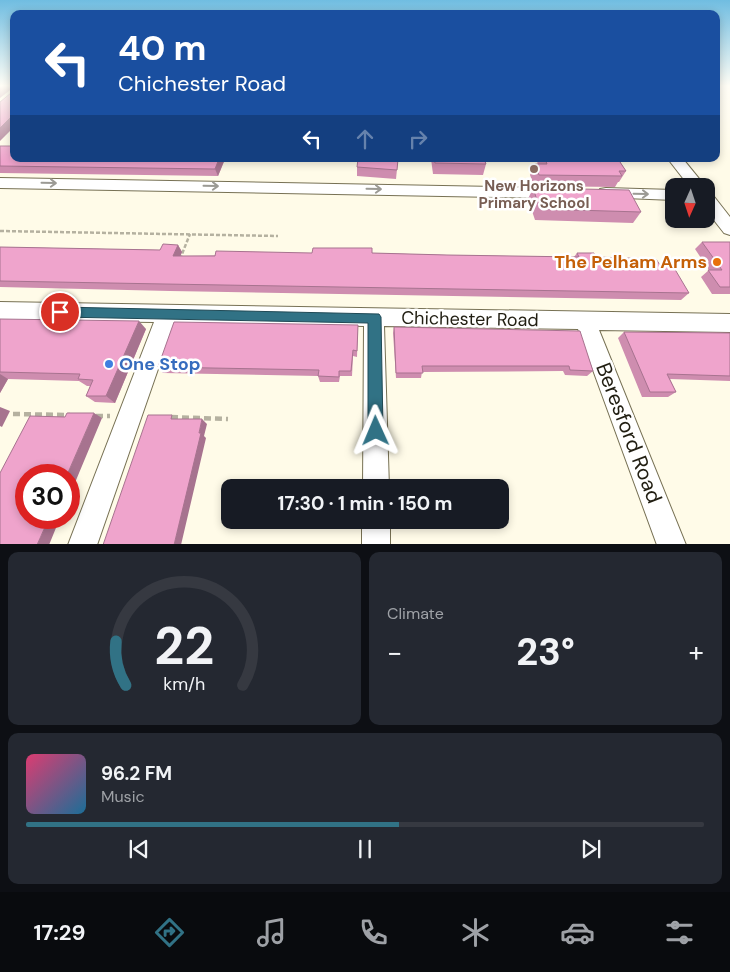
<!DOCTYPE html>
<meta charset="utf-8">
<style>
:root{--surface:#171b24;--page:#242831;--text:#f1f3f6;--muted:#9ea1a6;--line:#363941;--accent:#317285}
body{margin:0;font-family:"DM Sans",sans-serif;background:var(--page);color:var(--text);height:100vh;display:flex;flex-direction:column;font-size:19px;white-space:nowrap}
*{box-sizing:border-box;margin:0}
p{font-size:16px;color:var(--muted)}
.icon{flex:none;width:28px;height:28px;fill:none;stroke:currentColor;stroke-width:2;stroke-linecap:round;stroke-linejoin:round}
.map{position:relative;height:544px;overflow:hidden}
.sheet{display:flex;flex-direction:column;gap:8px;padding:8px;background:#0d0f14;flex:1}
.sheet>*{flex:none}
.hud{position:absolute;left:10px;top:10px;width:710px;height:152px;border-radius:10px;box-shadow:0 2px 8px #0003;background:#1a4fa0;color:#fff;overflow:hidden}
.needle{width:32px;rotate:183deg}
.controls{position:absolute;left:665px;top:178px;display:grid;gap:10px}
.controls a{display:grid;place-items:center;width:50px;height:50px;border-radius:10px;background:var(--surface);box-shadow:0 2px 8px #0003;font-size:25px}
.speed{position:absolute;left:15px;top:464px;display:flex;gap:10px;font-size:25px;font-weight:700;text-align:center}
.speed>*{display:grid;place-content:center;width:65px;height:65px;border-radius:50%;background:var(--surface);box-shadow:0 2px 8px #0003;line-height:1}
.speed .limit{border:8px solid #d22;background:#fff;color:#111}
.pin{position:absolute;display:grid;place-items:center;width:42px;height:42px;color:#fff;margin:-21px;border:2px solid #fff;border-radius:50%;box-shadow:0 1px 5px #0007}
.me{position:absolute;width:55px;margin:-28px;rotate:359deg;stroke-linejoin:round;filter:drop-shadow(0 0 4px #0008)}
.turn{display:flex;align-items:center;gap:18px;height:105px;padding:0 25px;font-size:22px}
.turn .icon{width:65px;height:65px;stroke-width:2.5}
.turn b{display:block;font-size:35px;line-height:42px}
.lanes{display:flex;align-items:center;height:48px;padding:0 25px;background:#0003;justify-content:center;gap:25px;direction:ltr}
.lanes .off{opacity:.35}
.big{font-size:38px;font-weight:700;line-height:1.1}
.sheet .widget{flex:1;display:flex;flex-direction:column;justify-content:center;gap:8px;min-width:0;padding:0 18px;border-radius:10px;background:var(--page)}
.sheet .dial{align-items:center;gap:0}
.dial svg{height:130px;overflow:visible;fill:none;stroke:var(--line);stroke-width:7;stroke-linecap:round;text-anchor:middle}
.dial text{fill:var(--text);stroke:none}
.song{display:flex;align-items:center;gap:15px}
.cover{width:60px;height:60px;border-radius:8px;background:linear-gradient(135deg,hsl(340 70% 55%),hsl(200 70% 35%))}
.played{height:5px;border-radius:2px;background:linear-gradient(90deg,var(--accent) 55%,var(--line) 55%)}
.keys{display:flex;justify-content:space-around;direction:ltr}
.heat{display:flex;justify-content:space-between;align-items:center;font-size:28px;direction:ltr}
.sheet .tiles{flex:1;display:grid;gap:8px;grid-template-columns:1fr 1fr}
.widget:last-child{grid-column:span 2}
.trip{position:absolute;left:221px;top:479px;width:288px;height:50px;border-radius:10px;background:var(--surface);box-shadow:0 2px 8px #0003;font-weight:700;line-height:50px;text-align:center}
.dock{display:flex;height:80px;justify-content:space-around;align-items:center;background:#090b0e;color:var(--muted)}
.dock .icon{width:35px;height:35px}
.dock .selected{color:var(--accent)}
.dock b{font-size:22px;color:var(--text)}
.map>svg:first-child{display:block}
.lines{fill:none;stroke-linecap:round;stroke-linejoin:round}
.minor-casing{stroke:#777154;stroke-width:2}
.path-far1{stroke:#b5b1a0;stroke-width:2.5;stroke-dasharray:4 2;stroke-linecap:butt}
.path{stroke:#b5b1a0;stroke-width:4.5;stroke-dasharray:7 4;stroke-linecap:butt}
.minor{fill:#fff;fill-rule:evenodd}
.wall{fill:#ce8daf}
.shaded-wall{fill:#a7738f}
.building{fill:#efa4cc;stroke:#a7738f}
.oneway{stroke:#9b9a94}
.route{fill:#317285;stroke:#204a56}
.education-dot{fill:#8d6e63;stroke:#fff;stroke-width:2}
.food-dot{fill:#e8710a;stroke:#fff;stroke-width:2}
.shop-dot{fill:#3f7fe0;stroke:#fff;stroke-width:2}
.labels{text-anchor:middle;stroke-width:5;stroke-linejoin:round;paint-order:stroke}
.far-education-label{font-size:15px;font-weight:bold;fill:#785e54;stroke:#fff}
.food-label{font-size:18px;font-weight:bold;fill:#c56008;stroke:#fff;text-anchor:end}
.street-label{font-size:18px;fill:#211e12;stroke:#fff}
.shop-label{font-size:18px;font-weight:bold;fill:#366cbe;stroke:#fff;text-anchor:start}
.near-street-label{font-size:21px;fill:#211e12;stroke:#fff}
</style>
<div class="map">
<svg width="730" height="545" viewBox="0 0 730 545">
<rect width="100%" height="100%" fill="#fffbe8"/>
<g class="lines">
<defs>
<g id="minor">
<polygon points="668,159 683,159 705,186 689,186"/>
<polygon points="0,178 556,188 562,189 564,193 562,197 556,198 0,188"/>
<polygon points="606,188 674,190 674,200 600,197 598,193 600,189"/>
<polygon points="706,193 712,194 730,217 730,235 724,233 706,210"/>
<polygon points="0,302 730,314 730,332 599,330 686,545 657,545 578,329 384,326 389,488 363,488 364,326 174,323 97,545 68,545 154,322 0,320"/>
<rect x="362" y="520" width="28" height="25"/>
</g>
</defs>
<use href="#minor" class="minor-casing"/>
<g class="path-far1">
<polyline points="0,231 278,236"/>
<polyline points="180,259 190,234"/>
</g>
<g class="path">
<polyline points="13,414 70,415"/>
<polyline points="96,416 110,416"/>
<polyline points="171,417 228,419"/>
</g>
<use href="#minor" class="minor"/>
</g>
<g class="wall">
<polygon points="0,146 225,159 218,176 0,173"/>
<polygon points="398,159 396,179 357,176 357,167"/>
<polygon points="431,159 484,159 486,164 483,175 433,174"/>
<polygon points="536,159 618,159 626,171 619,182 618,182 615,187 534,186 530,175 535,164 538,164"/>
<polygon points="533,188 641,212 633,223 535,220 528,199"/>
<polygon points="702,242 730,242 730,294 712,294 701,277 709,270 695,249"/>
<polygon points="178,245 182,252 180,256 372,253 447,255 574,257 577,253 596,257 660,265 689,293 681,300 170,291 0,287 0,247 160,250"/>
<polygon points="0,319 146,329 115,403 95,402 86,396 90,386 87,386 79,381 8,379 0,393"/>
<polygon points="358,325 357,357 353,356 352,376 340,376 339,382 320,382 318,376 163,373 158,367"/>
<polygon points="394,327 593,371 587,376 565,375 563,371 422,372 421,378 396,378 393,333"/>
<polygon points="624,332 730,333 730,381 670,379 676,392 668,397 642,397 618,338"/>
</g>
<g class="shaded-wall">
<polygon points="1,86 13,86 14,87 0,98 0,87"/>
<polygon points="14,114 14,127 0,141 0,128"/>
<polygon points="219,159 225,159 218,176 215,169"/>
<polygon points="178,245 182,252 178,263 173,256"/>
<polygon points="139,321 146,329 115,403 106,396"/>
<polygon points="0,374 8,379 0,393"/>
<polygon points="0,407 10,411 2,427 0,426"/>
<polygon points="94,413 102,418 69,497 69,475 67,475"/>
<polygon points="202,419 207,424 204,436 206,438 181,545 174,545 199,433"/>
<polygon points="49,518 60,518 49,545 37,545"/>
</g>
<g class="building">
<polygon points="10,86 14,86 14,114 0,128 0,102 11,93"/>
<polygon points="0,146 14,146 14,159 219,159 215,169 0,166"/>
<polygon points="358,159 398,159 397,170 357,167"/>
<polygon points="434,159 484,159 486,164 435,163"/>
<polygon points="545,159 618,159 626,171 619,171 622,176 539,175 535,164 547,164"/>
<polygon points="533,188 629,190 641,212 540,209"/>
<polygon points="702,242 730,242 730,287 720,287 708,270 722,270"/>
<polygon points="163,244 178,245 173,256 215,256 216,251 312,253 313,248 372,248 372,253 447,255 579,257 577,253 594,253 596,257 656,259 660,265 673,266 689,293 165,284 0,281 0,247 160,250"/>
<polygon points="0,319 139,321 106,396 86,396 93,380 78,379 80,374 0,372"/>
<polygon points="174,322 358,325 357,351 353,350 351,371 339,371 339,377 318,376 319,370 158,367"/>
<polygon points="394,327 580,331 593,371 570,370 569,366 422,366 423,373 396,373"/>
<polygon points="624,332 730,333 730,376 667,374 676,392 650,392"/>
<polygon points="67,413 94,413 67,475 26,475 26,518 49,518 37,545 0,545 0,473 30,416 65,417"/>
<polygon points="148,415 172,415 171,419 202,419 199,433 201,433 174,545 103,545"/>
</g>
<defs><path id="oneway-shaft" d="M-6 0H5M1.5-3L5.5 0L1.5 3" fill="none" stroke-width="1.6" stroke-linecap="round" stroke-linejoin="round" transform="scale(1.25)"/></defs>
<g class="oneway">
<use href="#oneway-shaft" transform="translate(49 183) rotate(1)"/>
<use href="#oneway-shaft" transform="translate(211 186) rotate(1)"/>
<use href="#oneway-shaft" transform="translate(374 189) rotate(1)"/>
<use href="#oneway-shaft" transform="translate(641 194) rotate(1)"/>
</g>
<linearGradient id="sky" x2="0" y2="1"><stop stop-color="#70bde1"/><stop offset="0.53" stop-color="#fffdf5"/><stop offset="1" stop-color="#fffdf5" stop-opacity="0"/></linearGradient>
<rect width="730" height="162" fill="url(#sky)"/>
<polygon class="route" points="60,307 379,314 381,317 383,431 381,436 376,438 370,436 368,431 368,323 60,317 55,316 53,312 55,308"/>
<circle class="education-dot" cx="534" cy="169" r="5"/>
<circle class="food-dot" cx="717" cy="262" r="5"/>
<circle class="shop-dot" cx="109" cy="364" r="5"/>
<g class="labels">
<g class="far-education-label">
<text x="534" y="191">New Horizons<tspan x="534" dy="17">Primary School</tspan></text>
</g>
<g class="food-label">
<text x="707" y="268">The Pelham Arms</text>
</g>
<g class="street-label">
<text transform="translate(470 319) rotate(1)" y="6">Chichester Road</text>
</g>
<g class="shop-label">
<text x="119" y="370">One Stop</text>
</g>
<g class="near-street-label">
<text transform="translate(629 433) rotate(69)" y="7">Beresford Road</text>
</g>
</g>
</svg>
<div class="controls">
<a><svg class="needle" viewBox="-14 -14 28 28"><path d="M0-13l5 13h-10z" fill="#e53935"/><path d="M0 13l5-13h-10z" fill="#9ea1a6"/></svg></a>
</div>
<div class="speed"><div class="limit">30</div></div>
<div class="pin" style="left:60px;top:312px;background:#d93025"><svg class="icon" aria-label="arrive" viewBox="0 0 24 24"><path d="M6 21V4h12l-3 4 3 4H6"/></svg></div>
<svg class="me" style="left:376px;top:431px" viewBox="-20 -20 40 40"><path d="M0-17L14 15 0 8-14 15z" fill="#317285" stroke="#fff" stroke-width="4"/></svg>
<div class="trip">17:30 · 1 min · 150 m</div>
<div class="hud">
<div class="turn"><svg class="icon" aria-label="left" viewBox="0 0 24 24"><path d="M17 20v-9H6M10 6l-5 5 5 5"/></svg><div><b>40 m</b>Chichester Road</div></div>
<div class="lanes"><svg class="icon" aria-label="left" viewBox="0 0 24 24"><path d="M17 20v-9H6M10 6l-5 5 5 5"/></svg><svg class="icon off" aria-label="ahead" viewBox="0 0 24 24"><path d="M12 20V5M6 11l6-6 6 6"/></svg><svg class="icon off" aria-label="right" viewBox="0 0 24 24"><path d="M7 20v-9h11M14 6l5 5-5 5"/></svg></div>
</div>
</div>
<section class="sheet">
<div class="tiles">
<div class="widget dial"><svg viewBox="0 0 100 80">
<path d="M14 69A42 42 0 1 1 86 69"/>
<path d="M14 69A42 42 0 0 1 8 42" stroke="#317285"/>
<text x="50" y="56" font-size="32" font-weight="700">22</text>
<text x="50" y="72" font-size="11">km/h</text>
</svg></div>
<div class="widget"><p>Climate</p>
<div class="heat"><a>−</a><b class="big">23°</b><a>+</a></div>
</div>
<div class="widget">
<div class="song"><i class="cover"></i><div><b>96.2 FM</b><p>Music</p></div></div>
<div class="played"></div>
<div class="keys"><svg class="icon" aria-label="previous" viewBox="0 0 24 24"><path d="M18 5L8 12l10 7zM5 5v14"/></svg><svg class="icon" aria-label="pause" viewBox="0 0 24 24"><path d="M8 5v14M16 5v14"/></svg><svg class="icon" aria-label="next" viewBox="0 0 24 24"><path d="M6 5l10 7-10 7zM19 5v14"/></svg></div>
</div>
</div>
</section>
<nav class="dock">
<b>17:29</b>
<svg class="icon selected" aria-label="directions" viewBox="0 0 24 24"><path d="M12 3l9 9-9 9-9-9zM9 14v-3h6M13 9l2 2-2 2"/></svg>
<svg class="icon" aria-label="music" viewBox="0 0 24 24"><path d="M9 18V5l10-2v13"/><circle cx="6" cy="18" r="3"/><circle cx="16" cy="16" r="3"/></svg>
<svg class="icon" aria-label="phone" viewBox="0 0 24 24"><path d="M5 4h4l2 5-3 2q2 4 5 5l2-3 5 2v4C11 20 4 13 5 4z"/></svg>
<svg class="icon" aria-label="climate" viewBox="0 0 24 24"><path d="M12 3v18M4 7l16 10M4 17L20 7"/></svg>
<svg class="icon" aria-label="car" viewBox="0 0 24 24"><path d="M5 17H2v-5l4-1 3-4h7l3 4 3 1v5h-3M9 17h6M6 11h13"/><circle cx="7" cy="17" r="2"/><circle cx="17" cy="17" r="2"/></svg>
<svg class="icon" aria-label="filters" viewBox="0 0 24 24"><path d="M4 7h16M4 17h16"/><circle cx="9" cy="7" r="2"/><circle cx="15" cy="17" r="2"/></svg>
</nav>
